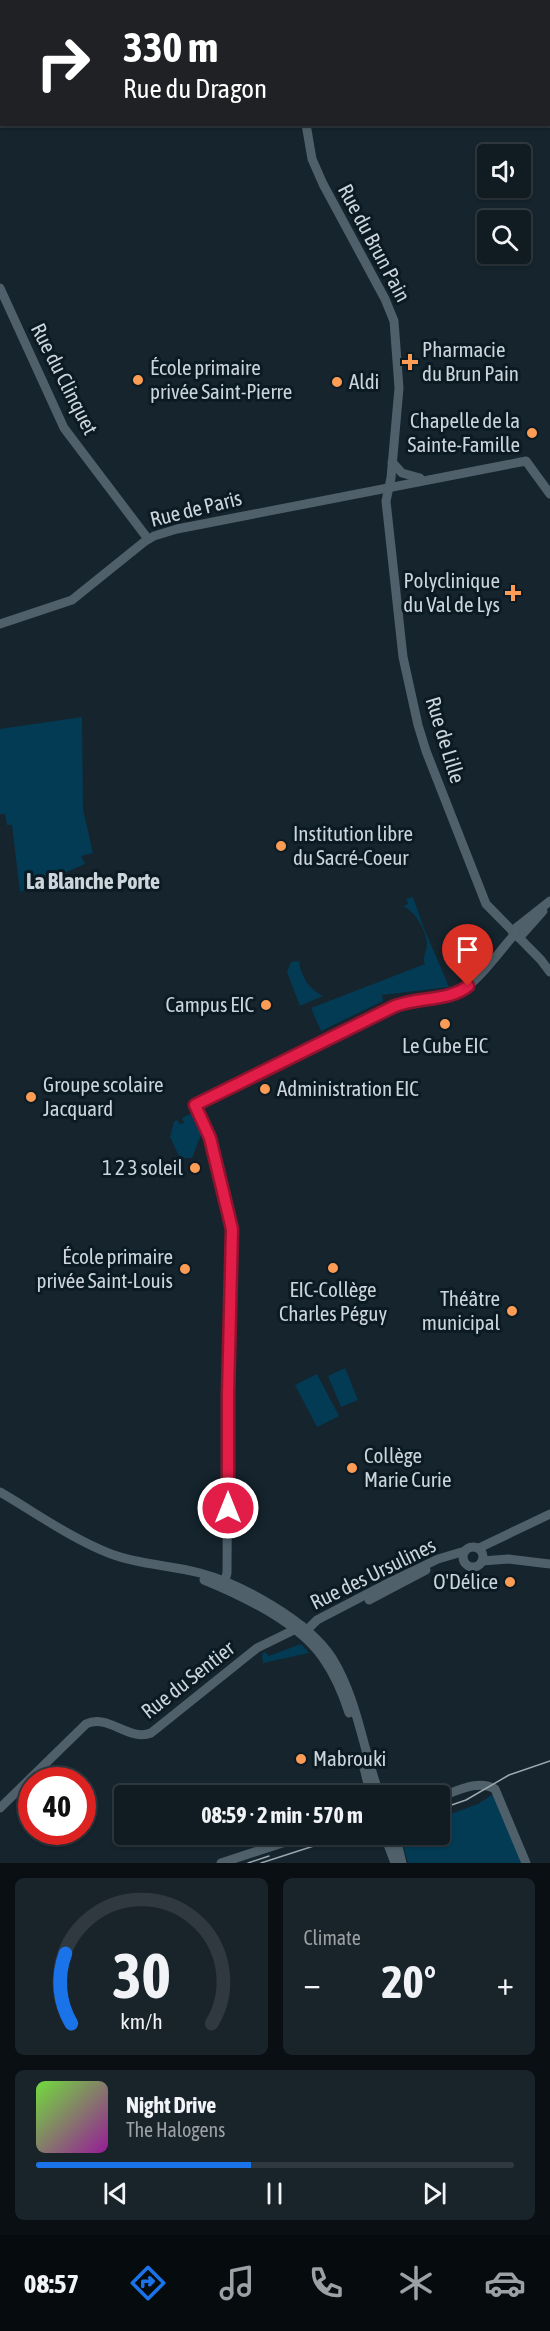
<!DOCTYPE html>
<meta charset="utf-8">
<style>
:root{--surface:#101b22;--page:#19242a;--text:#f1f3f6;--muted:#9ca1a5;--line:#303940;--accent:#1a73e8}
body{margin:0;font-family:"Asap Condensed",sans-serif;background:var(--page);color:var(--text);height:100vh;display:flex;flex-direction:column;font-size:22px;white-space:nowrap}
*{box-sizing:border-box;margin:0}
p{font-size:20px;color:var(--muted)}
.icon{flex:none;width:33px;height:33px;fill:none;stroke:currentColor;stroke-width:2;stroke-linecap:round;stroke-linejoin:round}
.map{position:relative;height:1863px;overflow:hidden}
.side{display:flex;flex-direction:column;gap:15px;padding:15px;background:#090f13;flex:1}
.side>*{flex:none}
.guide{position:absolute;left:0px;top:0px;width:550px;height:126px;box-shadow:0 2px 4px #0004,0 0 0 2px var(--line);background:#202124;color:#fff;overflow:hidden}
.fabs{position:absolute;left:477px;top:144px;display:grid;gap:12px}
.fabs a{display:grid;place-items:center;width:54px;height:54px;border-radius:6px;background:var(--surface);box-shadow:0 2px 4px #0004,0 0 0 2px var(--line);font-size:30px}
.speed{position:absolute;left:18px;top:1767px;display:flex;gap:12px;font-size:30px;font-weight:700;text-align:center}
.speed>*{display:grid;place-content:center;width:78px;height:78px;border-radius:50%;background:var(--surface);box-shadow:0 2px 4px #0004,0 0 0 2px var(--line);line-height:1}
.speed .limit{border:9px solid #d22;background:#fff;color:#111}
.pin{position:absolute;display:grid;place-items:center;width:51px;height:51px;color:#fff;margin:-62px -26px;border-radius:50% 50% 50% 0;rotate:-45deg;box-shadow:0 0 6px #0007}
.pin .icon{rotate:45deg}
.me{position:absolute;width:66px;margin:-33px;rotate:0deg;stroke-linejoin:round;filter:drop-shadow(0 0 4px #0008)}
.turn{display:flex;align-items:center;gap:21px;height:126px;padding:0 24px;font-size:27px}
.turn .icon{width:78px;height:78px;stroke-width:2.5}
.turn b{display:block;font-size:42px;line-height:51px}
.big{font-size:45px;font-weight:700;line-height:1.1}
.side .widget{flex:1;display:flex;flex-direction:column;justify-content:center;gap:9px;min-width:0;padding:0 21px;border-radius:9px;background:var(--page)}
.side .dial{align-items:center;gap:0}
.dial svg{height:156px;overflow:visible;fill:none;stroke:var(--line);stroke-width:7;stroke-linecap:round;text-anchor:middle}
.dial text{fill:var(--text);stroke:none}
.song{display:flex;align-items:center;gap:18px}
.cover{width:72px;height:72px;border-radius:9px;background:linear-gradient(135deg,hsl(100 70% 55%),hsl(300 70% 35%))}
.played{height:6px;border-radius:3px;background:linear-gradient(90deg,var(--accent) 45%,var(--line) 45%)}
.keys{display:flex;justify-content:space-around;direction:ltr}
.heat{display:flex;justify-content:space-between;align-items:center;font-size:33px;direction:ltr}
.side .tiles{flex:1;display:grid;gap:15px;grid-template-columns:1fr 1fr}
.widget:last-child{grid-column:span 2}
.trip{position:absolute;left:114px;top:1785px;width:336px;height:60px;border-radius:6px;background:var(--surface);box-shadow:0 2px 4px #0004,0 0 0 2px var(--line);font-weight:700;line-height:60px;text-align:center}
.tab-bar{display:flex;height:96px;justify-content:space-around;align-items:center;background:#060b0e;color:var(--muted)}
.tab-bar .icon{width:42px;height:42px}
.tab-bar .on{color:var(--accent)}
.tab-bar b{font-size:27px;color:var(--text)}
.map>svg:first-child{display:block}
.green{fill:#033b55}
.lines{fill:none;stroke-linecap:round;stroke-linejoin:round}
.secondary{stroke:#4f606a;stroke-width:9}
.tram{stroke:#9da8af;stroke-width:1.5}
.route-casing{stroke:#92132f;stroke-width:15}
.route{stroke:#e11d48;stroke-width:10}
.poi-dot{fill:#fd9d55;stroke:#0b1a23;stroke-width:2}
.labels{text-anchor:middle;stroke-width:6;stroke-linejoin:round;paint-order:stroke}
.street-label{font-size:21px;fill:#cbd5db;stroke:#0b1a23}
.poi-label{font-size:21px;fill:#cbd5db;stroke:#0b1a23;text-anchor:start}
.neighbourhood-label{font-size:22px;font-weight:bold;fill:#cbd5db;stroke:#0b1a23}
</style>
<div class="map">
<svg width="550" height="1863" viewBox="0 0 550 1863">
<rect width="100%" height="100%" fill="#15242d"/>
<g class="green">
<polygon points="82,717 83,809 93,853 81,856 85,864 20,892 12,825 7,825 5,814 0,814 0,729"/>
<path d="M413 897 423 926 449 987 382 995 383 1001 321 1031 311 1008 425 964C422 957 426 953 427 946 427 931 416 912 403 906L408 904 406 899Z"/>
<path d="M299 961C301 977 309 989 323 996L300 1006 287 972 291 962Z"/>
<polygon points="190,1114 198,1117 202,1132 192,1158 180,1158 170,1137 174,1122 177,1120 180,1124 184,1123 182,1118"/>
<polygon points="345,1368 358,1400 341,1407 328,1376"/>
<polygon points="317,1374 339,1416 317,1427 295,1385"/>
<polygon points="301,1644 309,1653 263,1663 262,1654 265,1652 269,1656"/>
<polygon points="493,1794 522,1863 408,1863 401,1837 403,1835 440,1834 440,1818 478,1804"/>
</g>
<g class="lines">
<g class="secondary">
<polyline points="288,0 288,2"/>
<polyline points="306,124 312,159 323,184 385,299 394,321 399,388 391,478 386,501 403,657 418,725 426,751 486,904 541,960 550,972"/>
<polyline points="0,288 64,428 148,539"/>
<polyline points="392,462 402,473 420,478"/>
<polyline points="0,624 72,600 144,542 154,536 177,529 526,461 550,494"/>
<polyline points="512,931 550,901"/>
<polyline points="519,938 543,911"/>
<path d="M0 1492C36 1513 72 1539 111 1554 140 1565 171 1565 200 1573 242 1584 309 1622 332 1658 358 1700 363 1751 380 1796"/>
<circle cx="473" cy="1557" r="10"/>
<polyline points="479,1548 550,1514"/>
<polyline points="482,1561 508,1559 550,1564"/>
<path d="M204 1580C243 1596 299 1623 323 1658 335 1675 343 1694 349 1713"/>
<path d="M223 1588 227 1573 228 1396 232 1229 210 1138 195 1105 395 1006C416 998 436 1001 455 994 474 988 500 950 515 934"/>
<polyline points="369,1600 426,1570"/>
<polyline points="303,1634 317,1620 390,1582 438,1559 465,1551"/>
<polyline points="363,1764 371,1796"/>
<path d="M440 1797C457 1791 478 1779 495 1789L526 1863"/>
<path d="M0 1808 86 1724C108 1713 129 1742 151 1733L257 1648 302 1626"/>
<polyline points="384,1834 395,1863"/>
<polyline points="395,1834 402,1863"/>
<polyline points="221,1863 310,1834"/>
</g>
<g class="tram">
<polyline points="440,1809 466,1800 509,1775 550,1761"/>
<polyline points="248,1863 269,1856"/>
<polyline points="261,1863 351,1834"/>
</g>
</g>
<g class="lines">
<defs>
<path id="route" d="M228 1508V1395L232 1229 210 1138 195 1105 395 1006C419 997 450 1001 468 986"/>
</defs>
<use href="#route" class="route-casing"/>
<use href="#route" class="route"/>
</g>
<g class="poi-dot">
<path d="M407 353h6v6h6v6h-6v6h-6v-6h-6v-6h6z"/>
<circle cx="138" cy="380" r="6"/>
<circle cx="337" cy="382" r="6"/>
<circle cx="532" cy="433" r="6"/>
<path d="M510 584h6v6h6v6h-6v6h-6v-6h-6v-6h6z"/>
<circle cx="281" cy="846" r="6"/>
<circle cx="266" cy="1005" r="6"/>
<circle cx="445" cy="1024" r="6"/>
<circle cx="265" cy="1089" r="6"/>
<circle cx="31" cy="1097" r="6"/>
<circle cx="195" cy="1168" r="6"/>
<circle cx="333" cy="1268" r="6"/>
<circle cx="185" cy="1269" r="6"/>
<circle cx="512" cy="1311" r="6"/>
<circle cx="352" cy="1468" r="6"/>
<circle cx="510" cy="1582" r="6"/>
<circle cx="301" cy="1759" r="6"/>
</g>
<g class="labels">
<g class="street-label">
<text transform="translate(374 243) rotate(62)" y="7">Rue du Brun Pain</text>
<text transform="translate(64 379) rotate(63)" y="7">Rue du Clinquet</text>
<text transform="translate(196 509) rotate(-14)" y="7">Rue de Paris</text>
<text transform="translate(445 740) rotate(73)" y="7">Rue de Lille</text>
<text transform="translate(373 1574) rotate(-26)" y="7">Rue des Ursulines</text>
<text transform="translate(188 1680) rotate(-38)" y="7">Rue du Sentier</text>
</g>
<g class="poi-label">
<text x="422" y="357">Pharmacie<tspan x="422" dy="24">du Brun Pain</tspan></text>
<text x="150" y="375">École primaire<tspan x="150" dy="24">privée Saint-Pierre</tspan></text>
<text x="349" y="389">Aldi</text>
<text x="520" y="428" text-anchor="end">Chapelle de la<tspan x="520" dy="24">Sainte-Famille</tspan></text>
<text x="500" y="588" text-anchor="end">Polyclinique<tspan x="500" dy="24">du Val de Lys</tspan></text>
<text x="293" y="841">Institution libre<tspan x="293" dy="24">du Sacré-Coeur</tspan></text>
<text x="254" y="1012" text-anchor="end">Campus EIC</text>
<text x="445" y="1053" text-anchor="middle">Le Cube EIC</text>
<text x="43" y="1092">Groupe scolaire<tspan x="43" dy="24">Jacquard</tspan></text>
<text x="277" y="1096">Administration EIC</text>
<text x="183" y="1175" text-anchor="end">1 2 3 soleil</text>
<text x="173" y="1264" text-anchor="end">École primaire<tspan x="173" dy="24">privée Saint-Louis</tspan></text>
<text x="333" y="1297" text-anchor="middle">EIC-Collège<tspan x="333" dy="24">Charles Péguy</tspan></text>
<text x="500" y="1306" text-anchor="end">Théâtre<tspan x="500" dy="24">municipal</tspan></text>
<text x="364" y="1463">Collège<tspan x="364" dy="24">Marie Curie</tspan></text>
<text x="498" y="1589" text-anchor="end">O'Délice</text>
<text x="313" y="1766">Mabrouki</text>
</g>
<g class="neighbourhood-label">
<text x="93" y="889">La Blanche Porte</text>
</g>
</g>
</svg>
<div class="fabs">
<a><svg class="icon" aria-label="sound" viewBox="0 0 24 24"><path d="M4 9h4l5-4v14l-5-4H4zM17 9q2 3 0 6"/></svg></a>
<a><svg class="icon" aria-label="search" viewBox="0 0 24 24"><circle cx="10" cy="10" r="6"/><path d="M15 15l6 6"/></svg></a>
</div>
<div class="speed"><div class="limit">40</div></div>
<div class="pin" style="left:468px;top:986px;background:#d93025"><svg class="icon" aria-label="arrive" viewBox="0 0 24 24"><path d="M6 21V4h12l-3 4 3 4H6"/></svg></div>
<svg class="me" style="left:228px;top:1508px" viewBox="-20 -20 40 40"><circle r="17" fill="#e11d48" stroke="#fff" stroke-width="3"/><path d="M0-11L8 9 0 5-8 9z" fill="#fff"/></svg>
<div class="trip">08:59 · 2 min · 570 m</div>
<div class="guide">
<div class="turn"><svg class="icon" aria-label="right" viewBox="0 0 24 24"><path d="M7 20v-9h11M14 6l5 5-5 5"/></svg><div><b>330 m</b>Rue du Dragon</div></div>
</div>
</div>
<section class="side">
<div class="tiles">
<div class="widget dial"><svg viewBox="0 0 100 80">
<path d="M14 69A42 42 0 1 1 86 69"/>
<path d="M14 69A42 42 0 0 1 11 33" stroke="#1a73e8"/>
<text x="50" y="56" font-size="32" font-weight="700">30</text>
<text x="50" y="72" font-size="11">km/h</text>
</svg></div>
<div class="widget"><p>Climate</p>
<div class="heat"><a>−</a><b class="big">20°</b><a>+</a></div>
</div>
<div class="widget">
<div class="song"><i class="cover"></i><div><b>Night Drive</b><p>The Halogens</p></div></div>
<div class="played"></div>
<div class="keys"><svg class="icon" aria-label="previous" viewBox="0 0 24 24"><path d="M18 5L8 12l10 7zM5 5v14"/></svg><svg class="icon" aria-label="pause" viewBox="0 0 24 24"><path d="M8 5v14M16 5v14"/></svg><svg class="icon" aria-label="next" viewBox="0 0 24 24"><path d="M6 5l10 7-10 7zM19 5v14"/></svg></div>
</div>
</div>
</section>
<nav class="tab-bar">
<b>08:57</b>
<svg class="icon on" aria-label="directions" viewBox="0 0 24 24"><path d="M12 3l9 9-9 9-9-9zM9 14v-3h6M13 9l2 2-2 2"/></svg>
<svg class="icon" aria-label="music" viewBox="0 0 24 24"><path d="M9 18V5l10-2v13"/><circle cx="6" cy="18" r="3"/><circle cx="16" cy="16" r="3"/></svg>
<svg class="icon" aria-label="phone" viewBox="0 0 24 24"><path d="M5 4h4l2 5-3 2q2 4 5 5l2-3 5 2v4C11 20 4 13 5 4z"/></svg>
<svg class="icon" aria-label="climate" viewBox="0 0 24 24"><path d="M12 3v18M4 7l16 10M4 17L20 7"/></svg>
<svg class="icon" aria-label="car" viewBox="0 0 24 24"><path d="M5 17H2v-5l4-1 3-4h7l3 4 3 1v5h-3M9 17h6M6 11h13"/><circle cx="7" cy="17" r="2"/><circle cx="17" cy="17" r="2"/></svg>
</nav>
